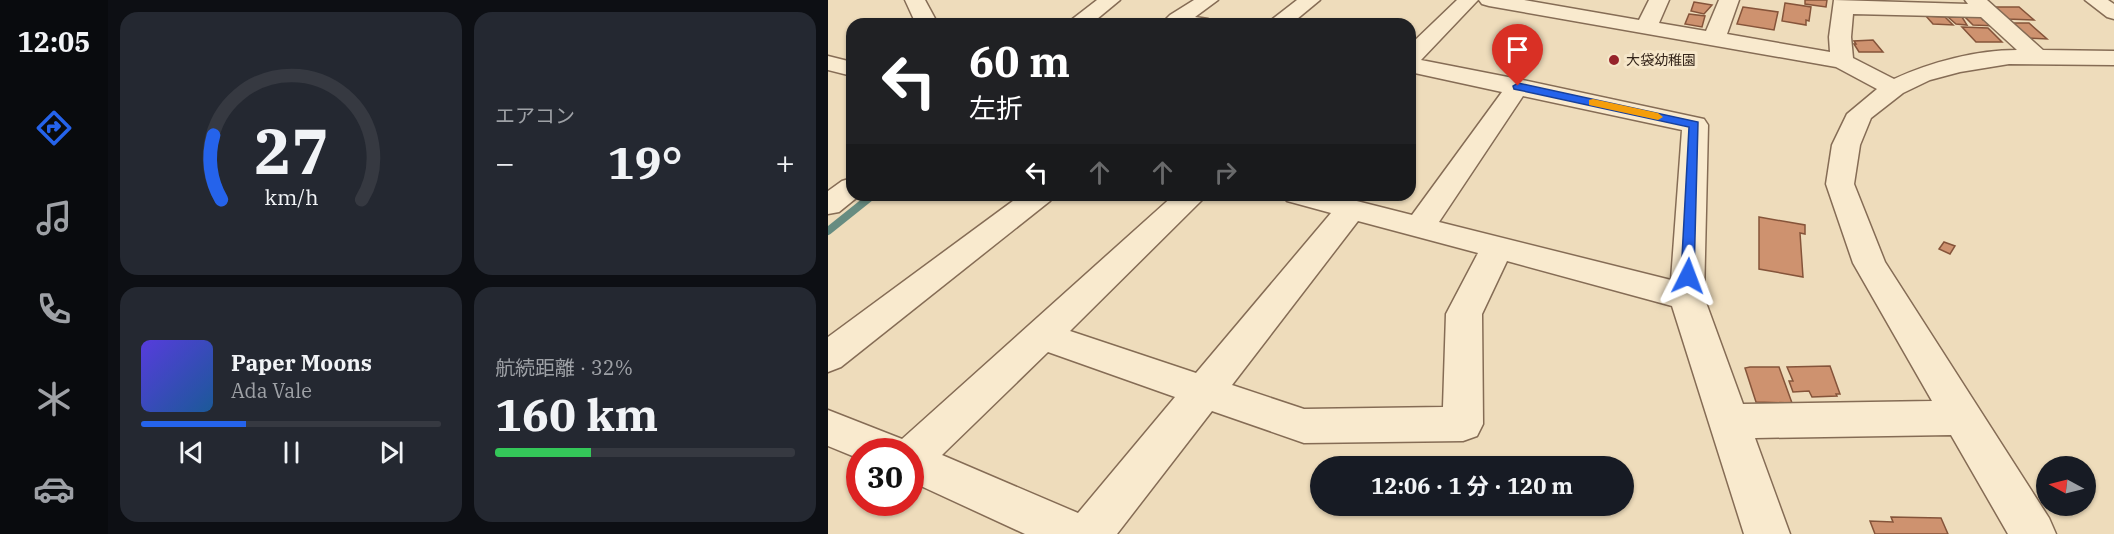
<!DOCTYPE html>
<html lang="ja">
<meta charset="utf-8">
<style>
:root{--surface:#171b24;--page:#242831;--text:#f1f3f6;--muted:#9ea1a6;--line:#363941;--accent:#2563eb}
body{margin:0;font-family:"IBM Plex Serif","Noto Sans JP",serif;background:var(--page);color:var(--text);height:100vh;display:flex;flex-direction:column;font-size:22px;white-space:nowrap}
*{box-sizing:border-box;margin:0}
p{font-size:20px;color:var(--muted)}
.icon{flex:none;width:33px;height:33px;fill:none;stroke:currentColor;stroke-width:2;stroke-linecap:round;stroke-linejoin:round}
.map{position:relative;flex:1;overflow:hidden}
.panel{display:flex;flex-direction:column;gap:12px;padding:12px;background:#0d0f14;width:720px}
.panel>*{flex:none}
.banner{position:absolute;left:18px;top:18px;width:570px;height:183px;border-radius:18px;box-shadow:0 2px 4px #0004;background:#202124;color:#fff;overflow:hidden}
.needle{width:39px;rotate:277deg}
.tools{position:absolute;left:1208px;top:456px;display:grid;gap:12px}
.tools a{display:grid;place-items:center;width:60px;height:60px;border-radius:50%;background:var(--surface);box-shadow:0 2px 4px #0004;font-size:30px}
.speed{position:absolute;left:18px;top:438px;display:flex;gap:12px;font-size:30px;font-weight:700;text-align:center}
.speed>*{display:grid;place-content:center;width:78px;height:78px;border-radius:50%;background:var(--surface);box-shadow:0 2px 4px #0004;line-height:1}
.speed .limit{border:9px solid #d22;background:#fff;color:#111}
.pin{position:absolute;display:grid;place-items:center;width:51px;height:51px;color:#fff;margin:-62px -26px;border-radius:50% 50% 50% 0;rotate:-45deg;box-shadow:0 0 6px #0007}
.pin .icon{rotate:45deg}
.me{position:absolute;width:66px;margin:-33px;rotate:3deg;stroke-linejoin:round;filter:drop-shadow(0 0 4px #0008)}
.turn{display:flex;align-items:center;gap:21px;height:126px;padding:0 24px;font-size:27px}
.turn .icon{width:78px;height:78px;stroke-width:2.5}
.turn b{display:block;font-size:42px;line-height:51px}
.lanes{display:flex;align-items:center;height:57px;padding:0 24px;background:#0003;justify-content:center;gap:30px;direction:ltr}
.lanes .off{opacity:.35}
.big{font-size:45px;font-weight:700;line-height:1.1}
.panel .widget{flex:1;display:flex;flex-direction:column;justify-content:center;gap:9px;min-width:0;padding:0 21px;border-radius:18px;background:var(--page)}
.panel .dial{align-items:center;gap:0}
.dial svg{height:156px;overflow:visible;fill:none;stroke:var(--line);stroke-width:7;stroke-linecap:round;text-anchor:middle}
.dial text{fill:var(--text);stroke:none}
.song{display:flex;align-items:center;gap:18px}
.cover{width:72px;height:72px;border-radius:9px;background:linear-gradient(135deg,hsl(250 70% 55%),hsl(210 70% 35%))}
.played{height:6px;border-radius:3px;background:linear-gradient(90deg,var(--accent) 35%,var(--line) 35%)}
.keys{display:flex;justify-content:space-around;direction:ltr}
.heat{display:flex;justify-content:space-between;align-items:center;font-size:33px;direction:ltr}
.charge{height:9px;border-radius:4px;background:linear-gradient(90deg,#34c759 32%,var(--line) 0)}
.panel .tiles{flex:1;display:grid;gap:12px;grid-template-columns:repeat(2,1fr)}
.trip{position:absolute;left:482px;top:456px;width:324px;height:60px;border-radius:30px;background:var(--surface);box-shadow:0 2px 4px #0004;font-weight:700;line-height:60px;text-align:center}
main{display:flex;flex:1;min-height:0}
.dock{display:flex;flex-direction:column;width:108px;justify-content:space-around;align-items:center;background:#090b0e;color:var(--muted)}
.dock .icon{width:42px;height:42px}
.dock .active{color:var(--accent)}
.dock b{font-size:27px;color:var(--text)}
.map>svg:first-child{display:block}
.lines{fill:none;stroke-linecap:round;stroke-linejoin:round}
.stream{stroke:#678c81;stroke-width:8}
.building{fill:#ce926f;stroke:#85543a;stroke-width:1.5}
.minor-casing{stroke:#856c55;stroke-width:3}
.minor{fill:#f9eace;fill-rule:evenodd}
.route{fill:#2563eb;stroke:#184099;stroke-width:1.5}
.slow{fill:#f59e0b}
.poi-dot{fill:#96232a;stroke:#f6e7ca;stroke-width:2}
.labels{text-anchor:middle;stroke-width:6;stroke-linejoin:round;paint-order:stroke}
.far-poi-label{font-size:14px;fill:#34251a;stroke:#f6e7ca;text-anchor:start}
</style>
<main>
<nav class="dock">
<b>12:05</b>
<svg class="icon active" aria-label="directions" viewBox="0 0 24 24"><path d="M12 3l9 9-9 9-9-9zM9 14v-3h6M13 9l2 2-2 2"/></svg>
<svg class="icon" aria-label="music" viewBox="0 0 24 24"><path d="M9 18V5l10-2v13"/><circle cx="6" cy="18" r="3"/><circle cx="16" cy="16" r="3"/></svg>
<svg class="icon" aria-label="phone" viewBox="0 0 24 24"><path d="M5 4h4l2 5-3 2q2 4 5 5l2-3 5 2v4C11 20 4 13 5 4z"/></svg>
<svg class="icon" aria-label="climate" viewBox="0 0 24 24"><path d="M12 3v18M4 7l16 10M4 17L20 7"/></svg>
<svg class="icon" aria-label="car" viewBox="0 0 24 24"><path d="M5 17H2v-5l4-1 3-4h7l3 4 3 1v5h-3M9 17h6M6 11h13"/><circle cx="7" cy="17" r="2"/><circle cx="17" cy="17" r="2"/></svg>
</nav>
<section class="panel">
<div class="tiles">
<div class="widget dial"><svg viewBox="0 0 100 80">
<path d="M14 69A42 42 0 1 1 86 69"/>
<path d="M14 69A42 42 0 0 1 10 36" stroke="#2563eb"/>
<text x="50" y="56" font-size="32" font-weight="700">27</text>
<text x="50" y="72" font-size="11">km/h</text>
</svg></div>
<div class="widget"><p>エアコン</p>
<div class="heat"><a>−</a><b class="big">19°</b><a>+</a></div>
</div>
<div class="widget">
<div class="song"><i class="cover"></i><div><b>Paper Moons</b><p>Ada Vale</p></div></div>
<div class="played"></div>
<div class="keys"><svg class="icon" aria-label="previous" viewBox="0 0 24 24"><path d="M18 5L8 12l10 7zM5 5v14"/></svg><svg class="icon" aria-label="pause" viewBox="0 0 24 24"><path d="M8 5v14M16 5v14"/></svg><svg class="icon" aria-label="next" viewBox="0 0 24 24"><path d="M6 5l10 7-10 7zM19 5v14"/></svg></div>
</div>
<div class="widget"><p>航続距離 · 32%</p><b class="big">160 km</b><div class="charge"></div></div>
</div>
</section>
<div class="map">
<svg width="1286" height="534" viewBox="0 0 1286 534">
<rect width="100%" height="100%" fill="#eedcbb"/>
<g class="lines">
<polyline class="stream" points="0,231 45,195"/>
</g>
<g class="building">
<polygon points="977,0 999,0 998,7 977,4"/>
<polygon points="866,2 884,5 876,14 863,11"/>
<polygon points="957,3 983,7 981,21 978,20 978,25 954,21"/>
<polygon points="915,7 950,12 946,30 909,24"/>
<polygon points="1165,7 1191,7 1206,20 1179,19"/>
<polygon points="861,14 877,16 874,27 857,24"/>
<polygon points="1135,15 1152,16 1155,20 1162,20 1168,26 1145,25"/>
<polygon points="1098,16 1117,17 1125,25 1105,24"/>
<polygon points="1120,17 1134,17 1139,25 1128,24"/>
<polygon points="1183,23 1201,23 1219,39 1200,38"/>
<polygon points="1134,27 1160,28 1174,42 1148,42"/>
<polygon points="1045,40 1055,52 1031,52 1026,44 1028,44 1026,41"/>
<polygon points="931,217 977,225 977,234 972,233 975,277 931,269"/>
<polygon points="1116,242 1127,246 1122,254 1111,249"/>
<polygon points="1002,366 1012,394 1008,394 1009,396 984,397 981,391 965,392 961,381 965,381 959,367"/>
<polygon points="922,367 951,367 964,403 928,402 917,368"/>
<polygon points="1063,517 1113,518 1120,534 1047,534 1042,521 1065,522"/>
</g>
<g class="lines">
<defs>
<g id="minor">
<polygon points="77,0 97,0 110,24 88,24"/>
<polygon points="269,0 292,0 263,24 238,24"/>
<polygon points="366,0 390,0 367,17 380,19 383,24 342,23 338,19 342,15"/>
<polygon points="469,0 492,0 463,24 438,24"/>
<path d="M629 0H650L593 60 690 79 876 119 880 125 876 297 915 404 1104 401 1025 263 998 184 1004 145 1019 114 1049 89 1008 67 661 6 654 4 651 0H696L811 20 821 0H841L831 23 878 31 891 0H911L899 34 1002 52 1001 37 1006 0 1140 4 1137 0H1159L1215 50 1286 51V65L1181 64 1132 72 1102 80 1075 93 1043 118 1032 145 1026 184 1057 262 1221 518 1228 534H1180L1123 435 927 438 962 534H916L844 306 679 261 654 314 655 424 649 436 635 441 476 443 384 411 289 534H197L82 481V452H32V459L0 446V410L74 439 346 195H379L242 331 368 373 503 213 459 201 454 195H505L584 215 674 92 582 72V45ZM1025 14 1153 17 1189 50C1148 50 1103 62 1066 79L1025 58 1023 37ZM695 96 854 130 843 280 611 222ZM530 221 650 253 618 314 615 407 476 409 404 385ZM220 352 347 397 250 513 114 455Z"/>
<polygon points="1257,0 1280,0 1286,4 1286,19 1279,17"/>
<polygon points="0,56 24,62 24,76 0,70"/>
<polygon points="24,178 24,195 32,195 11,212 0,214 0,191 14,181"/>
<polygon points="193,195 227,195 222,201 13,367 0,372 0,337"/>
</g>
</defs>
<use href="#minor" class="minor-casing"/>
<use href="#minor" class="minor"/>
</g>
<polygon class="route" points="690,83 870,122 866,276 864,279 855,279 853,276 861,127 686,89 685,86"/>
<polygon class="slow" points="765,99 830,113 835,117 830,120 761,105 761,100"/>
<circle class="poi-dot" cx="786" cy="60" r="6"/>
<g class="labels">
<g class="far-poi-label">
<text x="798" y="65">大袋幼稚園</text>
</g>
</g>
</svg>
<div class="tools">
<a><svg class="needle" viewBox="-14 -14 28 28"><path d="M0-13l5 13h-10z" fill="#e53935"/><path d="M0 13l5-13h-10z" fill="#9ea1a6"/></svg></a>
</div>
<div class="speed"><div class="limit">30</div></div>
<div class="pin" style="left:690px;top:86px;background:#d93025"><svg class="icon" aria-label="arrive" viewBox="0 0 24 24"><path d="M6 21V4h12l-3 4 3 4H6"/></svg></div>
<svg class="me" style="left:860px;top:276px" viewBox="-20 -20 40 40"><path d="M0-17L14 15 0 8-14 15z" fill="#2563eb" stroke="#fff" stroke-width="4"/></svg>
<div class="trip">12:06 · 1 分 · 120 m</div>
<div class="banner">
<div class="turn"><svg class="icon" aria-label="left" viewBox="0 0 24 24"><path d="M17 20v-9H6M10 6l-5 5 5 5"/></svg><div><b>60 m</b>左折</div></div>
<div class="lanes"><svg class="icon" aria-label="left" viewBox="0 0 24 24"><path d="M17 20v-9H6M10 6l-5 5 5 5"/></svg><svg class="icon off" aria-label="ahead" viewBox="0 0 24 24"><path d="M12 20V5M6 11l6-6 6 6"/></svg><svg class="icon off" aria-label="ahead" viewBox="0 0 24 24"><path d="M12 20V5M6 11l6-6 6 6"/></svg><svg class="icon off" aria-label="right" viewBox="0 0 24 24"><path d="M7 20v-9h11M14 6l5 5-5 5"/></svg></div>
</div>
</div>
</main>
